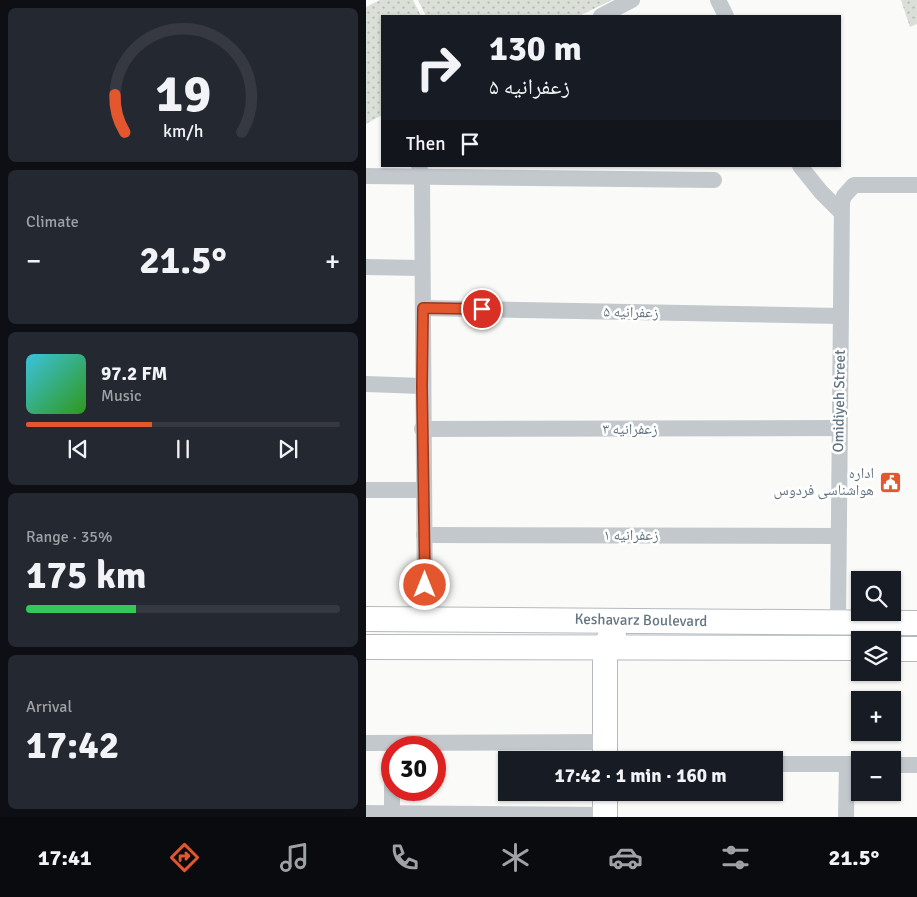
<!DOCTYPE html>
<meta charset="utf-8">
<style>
:root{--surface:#171b24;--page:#242831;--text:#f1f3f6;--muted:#9ea1a6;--line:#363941;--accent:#e4572e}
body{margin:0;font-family:Signika,"Noto Naskh Arabic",sans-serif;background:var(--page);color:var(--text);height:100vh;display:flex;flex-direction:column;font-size:19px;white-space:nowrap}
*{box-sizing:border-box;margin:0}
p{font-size:16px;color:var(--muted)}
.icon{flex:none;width:28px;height:28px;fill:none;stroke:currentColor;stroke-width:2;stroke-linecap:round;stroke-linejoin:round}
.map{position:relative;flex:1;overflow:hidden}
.drawer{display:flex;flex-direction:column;gap:8px;padding:8px;background:#0d0f14;width:366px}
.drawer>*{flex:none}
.top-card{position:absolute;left:15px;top:15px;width:460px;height:152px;border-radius:0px;box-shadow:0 1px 4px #0004;background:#171b24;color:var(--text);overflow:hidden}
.buttons{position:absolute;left:485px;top:571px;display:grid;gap:10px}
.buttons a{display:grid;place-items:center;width:50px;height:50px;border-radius:0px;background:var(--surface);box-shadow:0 1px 4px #0004;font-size:25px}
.speed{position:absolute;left:15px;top:736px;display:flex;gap:10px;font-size:25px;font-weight:700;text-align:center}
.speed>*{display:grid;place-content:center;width:65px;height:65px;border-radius:50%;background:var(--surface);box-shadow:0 1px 4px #0004;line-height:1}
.speed .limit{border:8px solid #d22;background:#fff;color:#111}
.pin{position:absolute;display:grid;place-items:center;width:42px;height:42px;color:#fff;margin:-21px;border:2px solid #fff;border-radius:50%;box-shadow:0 1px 5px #0007}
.me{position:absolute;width:55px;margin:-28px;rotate:0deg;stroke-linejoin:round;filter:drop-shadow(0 0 4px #0008)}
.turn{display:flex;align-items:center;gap:18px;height:105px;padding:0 25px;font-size:22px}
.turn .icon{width:65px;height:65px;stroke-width:2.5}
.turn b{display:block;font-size:35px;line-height:42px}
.then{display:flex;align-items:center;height:48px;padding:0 25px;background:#0003;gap:10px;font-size:19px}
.big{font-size:38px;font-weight:700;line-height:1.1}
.drawer .card{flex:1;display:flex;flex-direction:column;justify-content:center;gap:8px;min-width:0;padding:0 18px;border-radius:8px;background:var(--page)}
.drawer .dial{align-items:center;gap:0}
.dial svg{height:130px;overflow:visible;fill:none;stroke:var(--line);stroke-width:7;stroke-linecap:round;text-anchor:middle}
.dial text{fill:var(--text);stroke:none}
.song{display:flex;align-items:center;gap:15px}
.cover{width:60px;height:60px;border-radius:8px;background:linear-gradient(135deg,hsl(190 70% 55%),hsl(110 70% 35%))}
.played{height:5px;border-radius:2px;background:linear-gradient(90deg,var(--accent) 40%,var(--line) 40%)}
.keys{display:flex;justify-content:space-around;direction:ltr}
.heat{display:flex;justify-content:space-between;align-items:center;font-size:28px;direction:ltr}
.charge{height:8px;border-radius:4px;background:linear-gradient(90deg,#34c759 35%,var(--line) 0)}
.trip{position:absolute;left:132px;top:751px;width:285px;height:50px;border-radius:0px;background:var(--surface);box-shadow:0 1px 4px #0004;font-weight:700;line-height:50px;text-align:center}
.tabs{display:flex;height:80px;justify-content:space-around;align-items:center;background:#090b0e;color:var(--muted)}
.tabs .icon{width:35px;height:35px}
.tabs .selected{color:var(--accent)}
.tabs b{font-size:22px;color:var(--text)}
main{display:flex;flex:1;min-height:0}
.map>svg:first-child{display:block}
.garden{fill:url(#garden-dots)}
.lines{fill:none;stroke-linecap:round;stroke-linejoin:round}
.secondary-casing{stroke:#b3babf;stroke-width:26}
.street{stroke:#c3c8cc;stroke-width:16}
.secondary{stroke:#fff;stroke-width:24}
.route-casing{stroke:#94391e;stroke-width:12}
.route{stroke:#e4572e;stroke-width:9}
.labels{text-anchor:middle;stroke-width:5;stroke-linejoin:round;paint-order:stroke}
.street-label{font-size:15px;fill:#657683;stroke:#fff}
.poi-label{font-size:15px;fill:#657683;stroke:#fff;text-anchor:end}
</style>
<main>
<section class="drawer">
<div class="card dial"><svg viewBox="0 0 100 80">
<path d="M14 69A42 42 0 1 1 86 69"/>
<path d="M14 69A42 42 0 0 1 8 46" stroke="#e4572e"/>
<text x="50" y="56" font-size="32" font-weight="700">19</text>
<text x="50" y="72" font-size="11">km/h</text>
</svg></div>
<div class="card"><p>Climate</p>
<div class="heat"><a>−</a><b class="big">21.5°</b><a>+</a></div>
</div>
<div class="card">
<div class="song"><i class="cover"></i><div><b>97.2 FM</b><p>Music</p></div></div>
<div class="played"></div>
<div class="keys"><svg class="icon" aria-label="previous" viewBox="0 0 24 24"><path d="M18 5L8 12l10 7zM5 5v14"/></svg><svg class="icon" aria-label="pause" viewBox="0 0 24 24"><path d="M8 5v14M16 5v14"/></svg><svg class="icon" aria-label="next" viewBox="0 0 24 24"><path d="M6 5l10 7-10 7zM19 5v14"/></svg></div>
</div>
<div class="card"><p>Range · 35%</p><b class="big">175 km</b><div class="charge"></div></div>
<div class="card"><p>Arrival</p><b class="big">17:42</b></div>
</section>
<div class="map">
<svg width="551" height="817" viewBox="0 0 551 817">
<defs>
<pattern id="garden-dots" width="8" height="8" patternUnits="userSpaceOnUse" patternTransform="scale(1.25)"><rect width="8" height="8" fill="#dadfd7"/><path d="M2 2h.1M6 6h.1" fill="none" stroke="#b4b9b4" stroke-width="1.8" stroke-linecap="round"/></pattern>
</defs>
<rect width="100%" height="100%" fill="#fafaf8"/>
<g class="garden">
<polygon points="14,0 47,0 55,16 16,16 16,115 0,124 0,7"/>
<polygon points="52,0 246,0 213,16 60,16"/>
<polygon points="535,0 551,0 551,24 544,27"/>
</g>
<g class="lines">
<defs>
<g id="secondary">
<polyline points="0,619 551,623"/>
<polyline points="0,647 494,648"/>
<polyline points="526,649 551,649"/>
<polyline points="239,760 239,648 242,640 248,635"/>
<polyline points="239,792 239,817"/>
</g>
</defs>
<use href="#secondary" class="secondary-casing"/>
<g class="street">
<polyline points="352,0 360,16"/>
<polyline points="235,16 266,0"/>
<polyline points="53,166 56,178 59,619"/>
<polyline points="434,166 455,192 475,212"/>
<polyline points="0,176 348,180"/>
<polyline points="0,267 55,268"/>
<polyline points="57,308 474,316"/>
<polyline points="0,384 56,386"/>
<polyline points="56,429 473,428"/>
<polyline points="0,490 57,490"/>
<polyline points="58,535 472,536"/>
<polyline points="472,622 476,202 478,196 488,185 551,185"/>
<polyline points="0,743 239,742"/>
<polyline points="409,764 494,764"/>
<polyline points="526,765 551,765"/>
<polyline points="0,813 239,815"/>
<polyline points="26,817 26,764"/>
<polyline points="480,817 481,764"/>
</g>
<use href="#secondary" class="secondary"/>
</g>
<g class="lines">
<defs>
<polyline id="route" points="59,585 56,386 57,308 116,309"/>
</defs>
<use href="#route" class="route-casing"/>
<use href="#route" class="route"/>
</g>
<defs>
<symbol id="civic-square" viewBox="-11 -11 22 22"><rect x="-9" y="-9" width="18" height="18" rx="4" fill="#e4572e" stroke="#fff"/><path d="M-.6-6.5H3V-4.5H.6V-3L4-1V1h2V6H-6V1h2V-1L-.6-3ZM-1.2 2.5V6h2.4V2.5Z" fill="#fff"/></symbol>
</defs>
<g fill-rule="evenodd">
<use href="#civic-square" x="512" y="470" width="25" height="25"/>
</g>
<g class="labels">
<g class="street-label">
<text transform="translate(265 312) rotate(1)" y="5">زعفرانیه ۵</text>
<text transform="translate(473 401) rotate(-89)" y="5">Omidiyeh Street</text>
<text x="264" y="434">زعفرانیه ۳</text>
<text x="265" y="540">زعفرانیه ۱</text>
<text transform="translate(275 620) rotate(1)" y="5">Keshavarz Boulevard</text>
</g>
<g class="poi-label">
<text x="508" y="478">اداره<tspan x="508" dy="17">هواشناسی فردوس</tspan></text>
</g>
</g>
</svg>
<div class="buttons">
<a><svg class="icon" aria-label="search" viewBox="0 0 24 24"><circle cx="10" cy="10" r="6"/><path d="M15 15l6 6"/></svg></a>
<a><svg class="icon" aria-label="layers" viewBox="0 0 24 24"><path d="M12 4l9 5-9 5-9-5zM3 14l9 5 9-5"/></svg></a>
<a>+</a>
<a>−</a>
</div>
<div class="speed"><div class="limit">30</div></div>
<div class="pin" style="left:116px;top:309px;background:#d93025"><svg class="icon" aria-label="arrive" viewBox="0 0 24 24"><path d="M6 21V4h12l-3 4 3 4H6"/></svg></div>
<svg class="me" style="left:59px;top:585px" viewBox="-20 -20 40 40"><circle r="17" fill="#e4572e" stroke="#fff" stroke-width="3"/><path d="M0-11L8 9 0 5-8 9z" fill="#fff"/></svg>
<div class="trip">17:42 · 1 min · 160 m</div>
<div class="top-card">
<div class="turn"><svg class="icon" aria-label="right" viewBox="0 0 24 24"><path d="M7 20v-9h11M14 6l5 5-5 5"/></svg><div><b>130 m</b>زعفرانیه ۵</div></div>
<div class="then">Then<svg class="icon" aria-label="arrive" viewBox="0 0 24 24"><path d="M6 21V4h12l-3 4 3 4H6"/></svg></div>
</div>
</div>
</main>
<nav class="tabs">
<b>17:41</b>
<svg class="icon selected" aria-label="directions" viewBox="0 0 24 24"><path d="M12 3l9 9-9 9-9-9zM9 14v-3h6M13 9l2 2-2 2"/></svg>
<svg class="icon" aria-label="music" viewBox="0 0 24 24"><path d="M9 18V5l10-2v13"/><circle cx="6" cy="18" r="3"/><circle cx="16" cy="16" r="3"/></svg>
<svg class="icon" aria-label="phone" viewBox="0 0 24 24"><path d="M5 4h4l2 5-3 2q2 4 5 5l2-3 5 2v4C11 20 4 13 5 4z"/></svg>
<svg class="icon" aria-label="climate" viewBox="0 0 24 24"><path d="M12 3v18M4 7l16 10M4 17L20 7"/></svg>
<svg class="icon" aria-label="car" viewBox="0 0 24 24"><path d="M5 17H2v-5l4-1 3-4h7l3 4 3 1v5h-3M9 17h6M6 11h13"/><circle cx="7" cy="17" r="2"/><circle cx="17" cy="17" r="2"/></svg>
<svg class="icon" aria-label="filters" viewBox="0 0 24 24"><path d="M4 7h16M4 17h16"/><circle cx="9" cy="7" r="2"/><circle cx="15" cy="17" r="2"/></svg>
<b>21.5°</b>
</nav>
